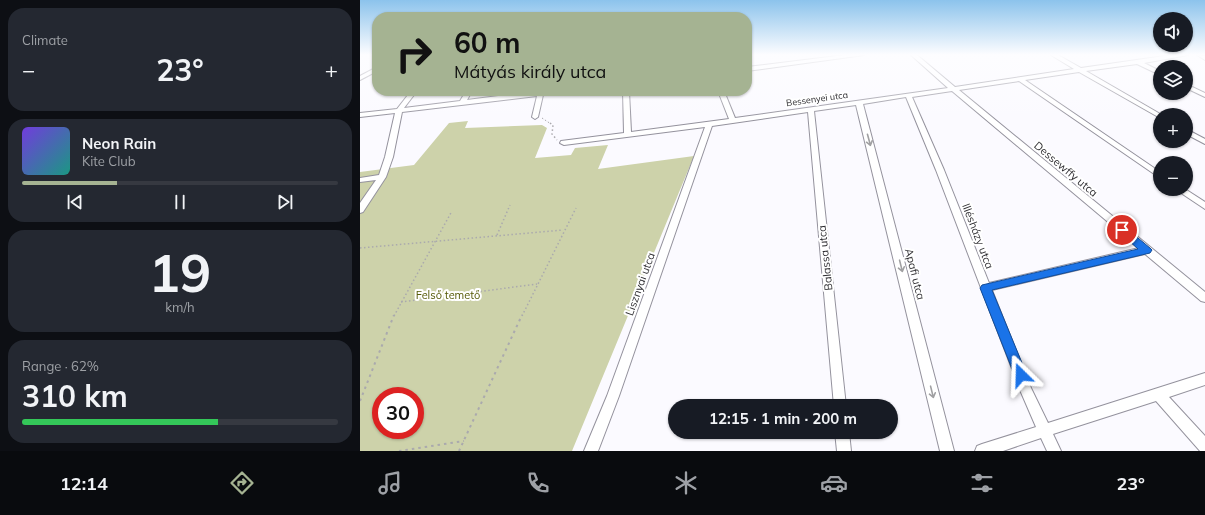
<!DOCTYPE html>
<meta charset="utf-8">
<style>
:root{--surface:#171b24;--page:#242831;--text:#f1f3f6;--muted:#9ea1a6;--line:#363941;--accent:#a5b392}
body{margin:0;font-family:Mulish,sans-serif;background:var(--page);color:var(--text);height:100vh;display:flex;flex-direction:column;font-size:15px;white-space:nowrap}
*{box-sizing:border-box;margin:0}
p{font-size:13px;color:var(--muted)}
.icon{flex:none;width:22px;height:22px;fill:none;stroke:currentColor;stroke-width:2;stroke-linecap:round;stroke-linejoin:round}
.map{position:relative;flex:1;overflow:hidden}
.drawer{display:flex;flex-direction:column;gap:8px;padding:8px;background:#0d0f14;width:360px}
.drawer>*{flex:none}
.top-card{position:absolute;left:12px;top:12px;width:380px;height:84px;border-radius:16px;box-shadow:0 1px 3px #0004;background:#a5b392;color:#111;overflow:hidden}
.controls{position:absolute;left:793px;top:12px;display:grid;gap:8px}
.controls a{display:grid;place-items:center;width:40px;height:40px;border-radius:50%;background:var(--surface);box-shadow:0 1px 3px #0004;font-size:20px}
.speed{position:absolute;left:12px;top:387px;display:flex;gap:8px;font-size:20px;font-weight:700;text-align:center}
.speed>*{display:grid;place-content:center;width:52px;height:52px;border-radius:50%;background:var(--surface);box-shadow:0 1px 3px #0004;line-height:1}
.speed .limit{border:6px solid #d22;background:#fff;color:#111}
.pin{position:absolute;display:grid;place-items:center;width:34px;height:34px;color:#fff;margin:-17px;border:2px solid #fff;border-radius:50%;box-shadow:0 1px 4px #0007}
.me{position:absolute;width:44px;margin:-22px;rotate:338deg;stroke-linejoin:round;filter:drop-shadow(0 0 3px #0008)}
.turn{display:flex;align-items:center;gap:14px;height:84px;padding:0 16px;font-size:18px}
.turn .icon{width:52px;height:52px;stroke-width:2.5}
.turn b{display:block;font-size:28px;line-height:34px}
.big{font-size:30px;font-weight:700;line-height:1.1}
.drawer .tile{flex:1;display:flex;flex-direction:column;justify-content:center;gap:6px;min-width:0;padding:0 14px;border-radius:16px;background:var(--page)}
.drawer .dial{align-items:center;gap:0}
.dial b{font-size:52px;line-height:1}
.song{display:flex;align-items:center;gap:12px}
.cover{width:48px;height:48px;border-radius:6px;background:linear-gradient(135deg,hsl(260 70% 55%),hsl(170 70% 35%))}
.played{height:4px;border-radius:2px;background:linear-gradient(90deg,var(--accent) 30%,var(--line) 30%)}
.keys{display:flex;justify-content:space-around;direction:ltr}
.heat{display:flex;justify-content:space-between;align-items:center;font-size:22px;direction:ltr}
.charge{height:6px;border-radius:3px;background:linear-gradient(90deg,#34c759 62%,var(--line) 0)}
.trip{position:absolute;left:308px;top:399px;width:230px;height:40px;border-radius:20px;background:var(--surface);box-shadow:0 1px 3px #0004;font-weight:700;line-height:40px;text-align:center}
.tab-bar{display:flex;height:64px;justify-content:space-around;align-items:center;background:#090b0e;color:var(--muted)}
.tab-bar .icon{width:28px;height:28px}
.tab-bar .active{color:var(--accent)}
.tab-bar b{font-size:18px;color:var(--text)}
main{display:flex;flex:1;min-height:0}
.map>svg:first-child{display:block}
.green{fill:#cdd2aa;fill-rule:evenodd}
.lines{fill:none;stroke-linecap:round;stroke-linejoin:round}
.street-casing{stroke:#94929d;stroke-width:2}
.path-far2{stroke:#aaa9ad;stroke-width:1;stroke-dasharray:1.5 2;stroke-linecap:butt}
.path-far1{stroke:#aaa9ad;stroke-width:1.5;stroke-dasharray:1.5 2.5;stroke-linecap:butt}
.path{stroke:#aaa9ad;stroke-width:2;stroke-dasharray:2.5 4;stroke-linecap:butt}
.street{fill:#fff;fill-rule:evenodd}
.oneway{stroke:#a0a0a2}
.route{fill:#1a73e8;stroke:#114b97}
.labels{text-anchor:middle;stroke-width:4;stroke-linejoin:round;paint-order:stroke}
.far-street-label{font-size:9px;fill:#2d2c30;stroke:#fff}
.street-label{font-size:11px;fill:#2d2c30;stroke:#fff}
.park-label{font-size:11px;fill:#555a06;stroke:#fff}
</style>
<main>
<section class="drawer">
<div class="tile"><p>Climate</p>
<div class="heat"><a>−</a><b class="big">23°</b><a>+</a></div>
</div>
<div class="tile">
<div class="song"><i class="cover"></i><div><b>Neon Rain</b><p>Kite Club</p></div></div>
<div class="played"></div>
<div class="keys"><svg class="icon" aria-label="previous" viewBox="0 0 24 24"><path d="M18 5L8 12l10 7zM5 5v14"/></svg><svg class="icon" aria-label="pause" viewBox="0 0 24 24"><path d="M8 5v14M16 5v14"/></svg><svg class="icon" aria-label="next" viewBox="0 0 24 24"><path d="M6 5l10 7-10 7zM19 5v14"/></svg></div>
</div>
<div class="tile dial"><b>19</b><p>km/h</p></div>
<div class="tile"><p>Range · 62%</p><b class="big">310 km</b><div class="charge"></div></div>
</section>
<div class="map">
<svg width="845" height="451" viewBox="0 0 845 451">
<rect width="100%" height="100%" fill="#fbfaff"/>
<path class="green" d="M108 121 105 128 182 125 187 128 175 158 211 155 215 148 248 145 238 169 334 156 212 451H0V172L54 165 89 123ZM21 396H55V430H21Z"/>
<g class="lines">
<defs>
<g id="street">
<polygon points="485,55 504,55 387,71 387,67"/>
<path d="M551 55H557L595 87 714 69 691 55H698L721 68 811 55H828L784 63 800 71V75L777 64 726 71 802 115H800V118L719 72 665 80 800 172V178L659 81 599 90 845 292V302L841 301 785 254 632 290 671 388 688 423 845 373V385L809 397 845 436V451H840L796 401 693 434 701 451H687L681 438 643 451H615L617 446 622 444 676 427 660 390 576 170 546 97 503 104 594 451H580L496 105 454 111 486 406H474L448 112 352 126 259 396 238 451H224L247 396 345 127 204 145 200 143 201 141 264 133 263 91H269L271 132 369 119 358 91H364L375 118 588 88ZM592 91 779 248 629 283 584 170 552 97Z"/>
<polygon points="837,55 845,56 845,60"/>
<polygon points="17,67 17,71 0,80 0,76"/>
<polygon points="826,84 845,93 845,97 826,88"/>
<polygon points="51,91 57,91 44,108 100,101 106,91 112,91 107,100 178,91 204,91 201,93 183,95 178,117 175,119 172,117 177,96 42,112 33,157 26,177 3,212 0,213 0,203 16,180 0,182 0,178 19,175 25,157 35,113 0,117 0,113 37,109"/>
<polygon points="826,129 845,139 845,144 826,134"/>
<polygon points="815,189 825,189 845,202 845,209"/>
<polygon points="475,432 489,432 491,451 477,451"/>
</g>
</defs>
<use href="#street" class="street-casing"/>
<polyline class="path-far2" points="182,118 191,124"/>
<g class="path-far1">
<polyline points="190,123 193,125 192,134 197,140"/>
<polyline points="137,235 150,205"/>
<polyline points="0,248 203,230"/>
<polyline points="41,302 177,284"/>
<polyline points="34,316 92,211"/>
<polyline points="162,316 216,208"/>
</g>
<g class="path">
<polyline points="0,401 34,315"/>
<polyline points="39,451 104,441"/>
<polyline points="99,451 162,315"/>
</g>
<use href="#street" class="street"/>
</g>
<defs><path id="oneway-shaft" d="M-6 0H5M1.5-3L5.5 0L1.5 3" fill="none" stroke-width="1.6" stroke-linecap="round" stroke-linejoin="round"/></defs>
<g class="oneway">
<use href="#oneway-shaft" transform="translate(509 140) rotate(75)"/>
<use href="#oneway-shaft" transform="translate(541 266) rotate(76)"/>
<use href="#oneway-shaft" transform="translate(572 392) rotate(76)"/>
</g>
<linearGradient id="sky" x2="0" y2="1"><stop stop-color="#8cc3ec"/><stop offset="0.46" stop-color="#fdfdff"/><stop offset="1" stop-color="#fdfdff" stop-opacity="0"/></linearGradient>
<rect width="845" height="119" fill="url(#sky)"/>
<polygon class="route" points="762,227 766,228 790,248 792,250 790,253 632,290 667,375 665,379 661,381 656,379 620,288 622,285 778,249 759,232 758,230"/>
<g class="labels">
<g class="far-street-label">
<text transform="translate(457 99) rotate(-8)" y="3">Bessenyei utca</text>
</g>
<g class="street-label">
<text transform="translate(706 169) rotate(40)" y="4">Dessewffy utca</text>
<text transform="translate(618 236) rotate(69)" y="4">Illésházy utca</text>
<text transform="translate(465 258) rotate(-96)" y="4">Balassa utca</text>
<text transform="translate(555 274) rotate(76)" y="4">Apafi utca</text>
<text transform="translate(280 284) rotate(-70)" y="4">Lisznyai utca</text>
</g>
<g class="park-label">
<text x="88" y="299">Felső temető</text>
</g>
</g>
</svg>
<div class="controls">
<a><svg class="icon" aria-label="sound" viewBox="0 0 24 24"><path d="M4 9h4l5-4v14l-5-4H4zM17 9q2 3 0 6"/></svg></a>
<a><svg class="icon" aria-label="layers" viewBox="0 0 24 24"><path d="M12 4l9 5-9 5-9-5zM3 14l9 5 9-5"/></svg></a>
<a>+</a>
<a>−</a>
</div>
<div class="speed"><div class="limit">30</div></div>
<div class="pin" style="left:762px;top:230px;background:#d93025"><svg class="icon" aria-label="arrive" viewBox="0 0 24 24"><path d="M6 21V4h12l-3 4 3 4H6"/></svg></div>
<svg class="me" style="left:661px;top:375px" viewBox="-20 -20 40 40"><path d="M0-17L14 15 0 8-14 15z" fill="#1a73e8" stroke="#fff" stroke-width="4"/></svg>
<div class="trip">12:15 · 1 min · 200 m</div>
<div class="top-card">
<div class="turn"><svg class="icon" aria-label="right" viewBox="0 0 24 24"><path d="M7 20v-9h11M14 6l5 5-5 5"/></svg><div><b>60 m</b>Mátyás király utca</div></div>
</div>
</div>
</main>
<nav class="tab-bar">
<b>12:14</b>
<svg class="icon active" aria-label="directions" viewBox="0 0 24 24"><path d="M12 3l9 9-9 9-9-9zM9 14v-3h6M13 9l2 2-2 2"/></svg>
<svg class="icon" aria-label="music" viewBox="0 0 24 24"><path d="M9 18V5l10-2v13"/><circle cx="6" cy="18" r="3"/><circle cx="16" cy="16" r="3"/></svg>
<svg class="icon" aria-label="phone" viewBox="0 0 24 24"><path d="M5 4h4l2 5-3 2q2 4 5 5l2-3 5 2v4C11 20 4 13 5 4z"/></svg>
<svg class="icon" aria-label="climate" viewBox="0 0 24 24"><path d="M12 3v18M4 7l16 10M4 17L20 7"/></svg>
<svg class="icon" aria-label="car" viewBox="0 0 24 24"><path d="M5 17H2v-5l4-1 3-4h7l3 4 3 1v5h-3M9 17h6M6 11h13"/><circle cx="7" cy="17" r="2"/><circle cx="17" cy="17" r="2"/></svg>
<svg class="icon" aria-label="filters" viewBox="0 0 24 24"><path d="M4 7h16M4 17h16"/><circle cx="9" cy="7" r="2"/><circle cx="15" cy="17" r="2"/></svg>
<b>23°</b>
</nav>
